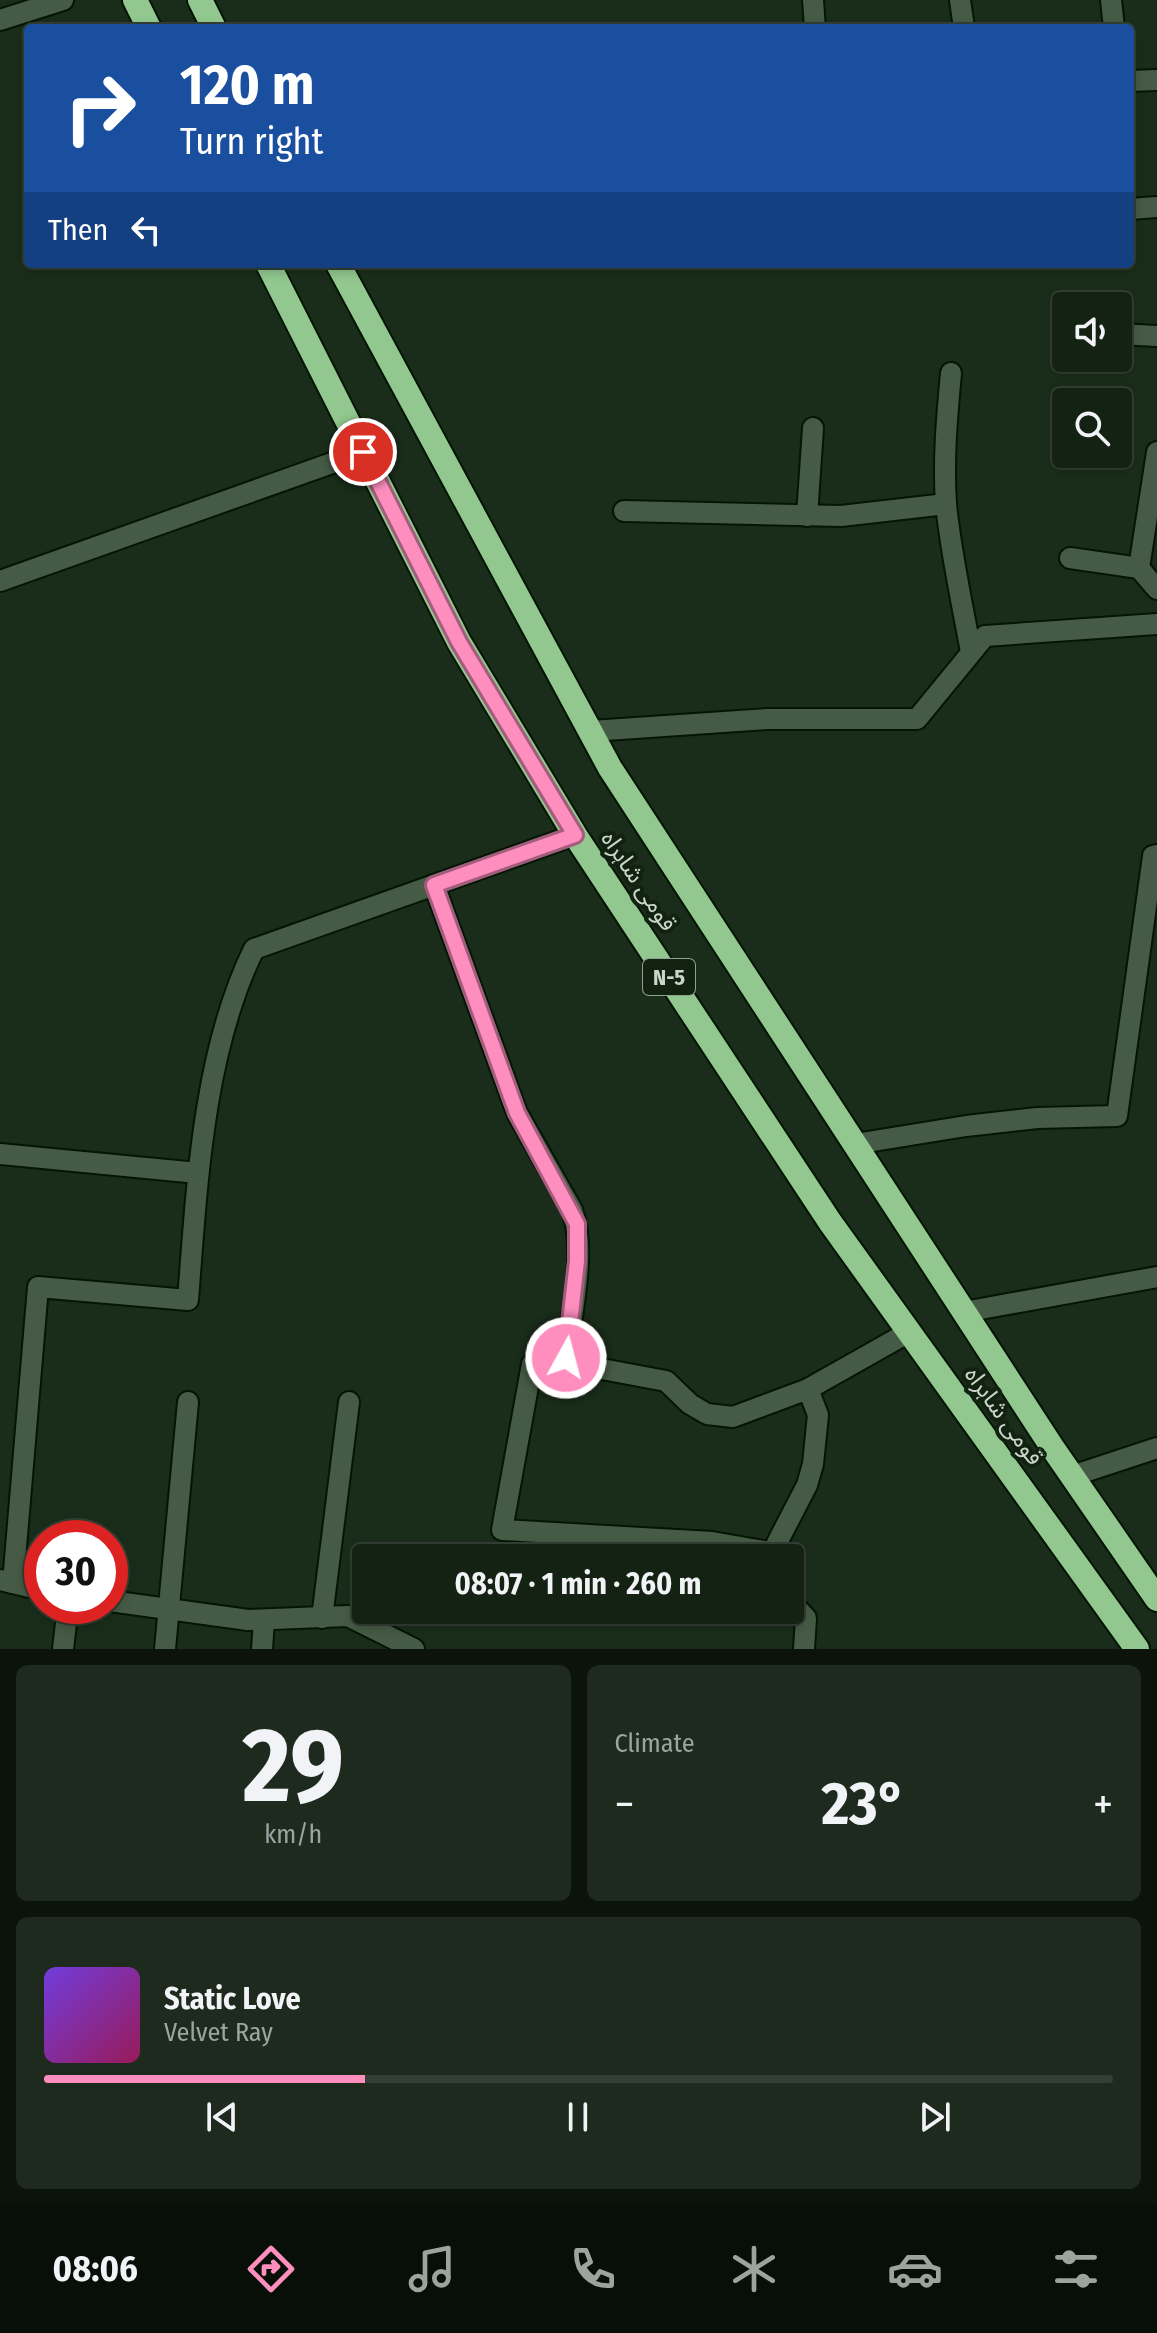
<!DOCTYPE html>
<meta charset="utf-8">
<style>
:root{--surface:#142214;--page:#1d2a1d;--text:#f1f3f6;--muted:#9da4a0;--line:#333f34;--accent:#fd8ebe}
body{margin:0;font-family:"Fira Sans Condensed","Noto Sans Arabic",sans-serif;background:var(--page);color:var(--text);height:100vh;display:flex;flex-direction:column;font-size:30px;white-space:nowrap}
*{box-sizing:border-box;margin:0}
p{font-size:26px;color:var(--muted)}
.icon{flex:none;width:44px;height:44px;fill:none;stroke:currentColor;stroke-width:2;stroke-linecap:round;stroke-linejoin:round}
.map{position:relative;height:1649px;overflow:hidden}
.drawer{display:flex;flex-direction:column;gap:16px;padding:16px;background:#0b130b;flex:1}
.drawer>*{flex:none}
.guide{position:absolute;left:24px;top:24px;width:1110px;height:244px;border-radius:8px;box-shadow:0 4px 12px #0003,0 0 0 2px var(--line);background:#1a4fa0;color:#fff;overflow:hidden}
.buttons{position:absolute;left:1052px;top:292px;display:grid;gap:16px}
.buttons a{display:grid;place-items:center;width:80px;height:80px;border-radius:8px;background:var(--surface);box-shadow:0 4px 12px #0003,0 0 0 2px var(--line);font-size:40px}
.speed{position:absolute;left:24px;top:1520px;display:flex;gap:16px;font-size:40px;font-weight:700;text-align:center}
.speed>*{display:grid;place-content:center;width:104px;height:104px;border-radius:50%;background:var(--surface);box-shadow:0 4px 12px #0003,0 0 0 2px var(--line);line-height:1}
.speed .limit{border:12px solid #d22;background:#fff;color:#111}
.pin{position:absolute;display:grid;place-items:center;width:68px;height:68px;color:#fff;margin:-34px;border:4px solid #fff;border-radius:50%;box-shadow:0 2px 8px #0007}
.me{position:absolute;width:88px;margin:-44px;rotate:7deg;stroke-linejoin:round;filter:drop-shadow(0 0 6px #0008)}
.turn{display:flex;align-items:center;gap:28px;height:168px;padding:0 24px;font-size:36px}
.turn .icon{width:104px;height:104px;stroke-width:2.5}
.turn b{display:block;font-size:56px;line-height:68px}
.then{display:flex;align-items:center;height:76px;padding:0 24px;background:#0003;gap:16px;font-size:30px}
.big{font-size:60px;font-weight:700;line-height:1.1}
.drawer .tile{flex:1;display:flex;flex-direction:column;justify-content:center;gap:12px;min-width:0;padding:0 28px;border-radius:12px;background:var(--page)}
.drawer .dial{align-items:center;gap:0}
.dial b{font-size:104px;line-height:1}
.song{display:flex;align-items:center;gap:24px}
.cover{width:96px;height:96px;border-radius:12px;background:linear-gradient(135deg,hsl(260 70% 55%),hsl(330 70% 35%))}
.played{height:8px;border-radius:4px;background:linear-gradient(90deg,var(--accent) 30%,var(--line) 30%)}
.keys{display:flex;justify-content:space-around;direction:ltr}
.heat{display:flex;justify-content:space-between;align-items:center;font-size:44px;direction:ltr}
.drawer .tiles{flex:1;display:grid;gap:16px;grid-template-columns:1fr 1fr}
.tile:last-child{grid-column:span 2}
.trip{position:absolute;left:352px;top:1544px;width:452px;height:80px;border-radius:8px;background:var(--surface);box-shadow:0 4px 12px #0003,0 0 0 2px var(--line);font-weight:700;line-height:80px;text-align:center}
.dock{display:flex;height:128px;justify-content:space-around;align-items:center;background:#080e08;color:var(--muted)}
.dock .icon{width:56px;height:56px}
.dock .on{color:var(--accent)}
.dock b{font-size:36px;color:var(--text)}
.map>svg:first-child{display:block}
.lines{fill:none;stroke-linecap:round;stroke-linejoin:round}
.minor-casing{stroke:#041504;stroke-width:24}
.highway-casing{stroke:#041504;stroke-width:28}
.minor{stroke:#465b45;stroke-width:20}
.highway{stroke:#92c88f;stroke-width:24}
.route-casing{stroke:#a45c7c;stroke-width:20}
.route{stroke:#fd8ebe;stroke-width:14}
.labels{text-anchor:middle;stroke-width:8;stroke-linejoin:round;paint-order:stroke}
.shield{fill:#112310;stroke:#92a092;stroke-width:2}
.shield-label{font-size:22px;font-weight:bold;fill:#cad6c9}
.street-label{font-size:24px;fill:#cad6c9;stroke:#112310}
</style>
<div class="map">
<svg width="1157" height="1649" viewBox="0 0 1157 1649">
<rect width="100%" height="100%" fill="#1a2d1a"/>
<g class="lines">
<defs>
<g id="minor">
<polyline points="813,0 815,28"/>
<polyline points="960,0 964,28"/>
<polyline points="1111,0 1114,28"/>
<polyline points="0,20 63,0"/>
<polyline points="1130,81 1157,80"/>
<polyline points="1130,209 1157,207"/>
<polyline points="1118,334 1157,336"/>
<path d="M951 373C947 416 943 460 946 504 951 554 962 603 971 652"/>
<polyline points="624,511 841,516 946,504"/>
<polyline points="807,516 813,428"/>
<polyline points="1070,558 1139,568 1157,589"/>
<polyline points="1139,568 1157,452"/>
<polyline points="0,581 363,452"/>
<polyline points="591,731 767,719 917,719 985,636 1157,624"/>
<path d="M434 885 517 1113 572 1210C587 1251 571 1315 566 1358L575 1364 666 1381 690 1404 707 1414 733 1417 808 1389 909 1332"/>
<polyline points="855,1144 966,1126 1037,1118 1117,1116 1153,856 1157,855"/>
<polyline points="0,1154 198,1173"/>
<polyline points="964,1312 1157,1277"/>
<path d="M566 1358C554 1357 540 1354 532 1364L502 1530 712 1542 775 1553"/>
<polyline points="1072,1476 1157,1448"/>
<polyline points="775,1558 777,1543 807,1485 813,1464 818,1415 808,1389"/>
<polyline points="0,1580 42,1590"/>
<path d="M13 1583 38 1287 188 1300C197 1185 203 1053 254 949L575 835"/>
<polyline points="110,1601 248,1620 348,1616 414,1649"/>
<polyline points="790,1601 806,1618 804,1649"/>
<polyline points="322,1618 349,1402"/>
<polyline points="63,1649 68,1606"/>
<polyline points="165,1649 188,1402"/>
<polyline points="262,1649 264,1620"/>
</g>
<g id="highway">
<polyline points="135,0 149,28"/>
<polyline points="200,0 214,28"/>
<polyline points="268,264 459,642 575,835 830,1222 1137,1649"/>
<polyline points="338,264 610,768 1052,1447 1157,1599"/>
</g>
</defs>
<use href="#minor" class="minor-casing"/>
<use href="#highway" class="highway-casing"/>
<use href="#minor" class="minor"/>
<use href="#highway" class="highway"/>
</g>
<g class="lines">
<defs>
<polyline id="route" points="363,452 459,642 575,835 434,885 517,1113 577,1224 577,1261 566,1358"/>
</defs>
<use href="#route" class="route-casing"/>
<use href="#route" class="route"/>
</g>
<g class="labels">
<rect class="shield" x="643" y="959" width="52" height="36" rx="6"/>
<g class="shield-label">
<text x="669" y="985">N-5</text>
</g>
<g class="street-label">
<text transform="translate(639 881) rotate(56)" y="8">قومی شاہراہ</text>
<text transform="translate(1004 1416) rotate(54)" y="8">قومی شاہراہ</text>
</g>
</g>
</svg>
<div class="buttons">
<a><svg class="icon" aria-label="sound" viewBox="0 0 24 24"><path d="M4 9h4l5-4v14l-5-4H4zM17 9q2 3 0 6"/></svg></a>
<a><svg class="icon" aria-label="search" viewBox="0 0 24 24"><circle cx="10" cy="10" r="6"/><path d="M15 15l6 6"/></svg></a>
</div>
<div class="speed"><div class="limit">30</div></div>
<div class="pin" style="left:363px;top:452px;background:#d93025"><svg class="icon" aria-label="arrive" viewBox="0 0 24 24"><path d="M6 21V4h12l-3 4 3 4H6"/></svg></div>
<svg class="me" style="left:566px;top:1358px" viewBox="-20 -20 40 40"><circle r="17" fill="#fd8ebe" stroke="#fff" stroke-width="3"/><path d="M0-11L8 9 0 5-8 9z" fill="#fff"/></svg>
<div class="trip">08:07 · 1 min · 260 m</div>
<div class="guide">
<div class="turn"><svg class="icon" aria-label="right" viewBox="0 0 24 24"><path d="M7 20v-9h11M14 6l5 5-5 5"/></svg><div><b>120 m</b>Turn right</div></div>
<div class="then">Then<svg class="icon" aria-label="left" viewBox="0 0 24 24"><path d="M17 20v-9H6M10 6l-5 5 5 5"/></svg></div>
</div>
</div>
<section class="drawer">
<div class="tiles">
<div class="tile dial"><b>29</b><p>km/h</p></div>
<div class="tile"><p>Climate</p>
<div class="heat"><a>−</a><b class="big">23°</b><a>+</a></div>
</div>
<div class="tile">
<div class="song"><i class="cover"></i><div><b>Static Love</b><p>Velvet Ray</p></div></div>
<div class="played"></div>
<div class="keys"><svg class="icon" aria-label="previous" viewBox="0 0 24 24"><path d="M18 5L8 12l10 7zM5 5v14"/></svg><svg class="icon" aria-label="pause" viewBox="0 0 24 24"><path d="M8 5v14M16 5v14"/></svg><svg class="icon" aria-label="next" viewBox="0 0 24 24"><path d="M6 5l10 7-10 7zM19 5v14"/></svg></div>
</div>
</div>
</section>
<nav class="dock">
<b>08:06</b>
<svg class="icon on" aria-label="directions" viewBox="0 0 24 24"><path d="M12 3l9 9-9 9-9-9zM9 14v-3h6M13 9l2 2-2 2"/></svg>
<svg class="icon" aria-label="music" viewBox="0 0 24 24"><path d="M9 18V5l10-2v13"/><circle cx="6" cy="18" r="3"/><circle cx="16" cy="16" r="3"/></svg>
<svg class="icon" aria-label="phone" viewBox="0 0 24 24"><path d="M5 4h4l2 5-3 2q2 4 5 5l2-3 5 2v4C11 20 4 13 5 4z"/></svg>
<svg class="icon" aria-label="climate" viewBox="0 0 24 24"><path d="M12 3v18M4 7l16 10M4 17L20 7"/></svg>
<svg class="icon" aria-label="car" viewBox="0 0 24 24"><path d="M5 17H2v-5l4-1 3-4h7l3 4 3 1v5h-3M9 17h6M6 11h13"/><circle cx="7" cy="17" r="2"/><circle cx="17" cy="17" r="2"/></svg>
<svg class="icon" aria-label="filters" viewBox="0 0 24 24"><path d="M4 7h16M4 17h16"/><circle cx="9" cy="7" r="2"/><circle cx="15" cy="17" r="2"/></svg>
</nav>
